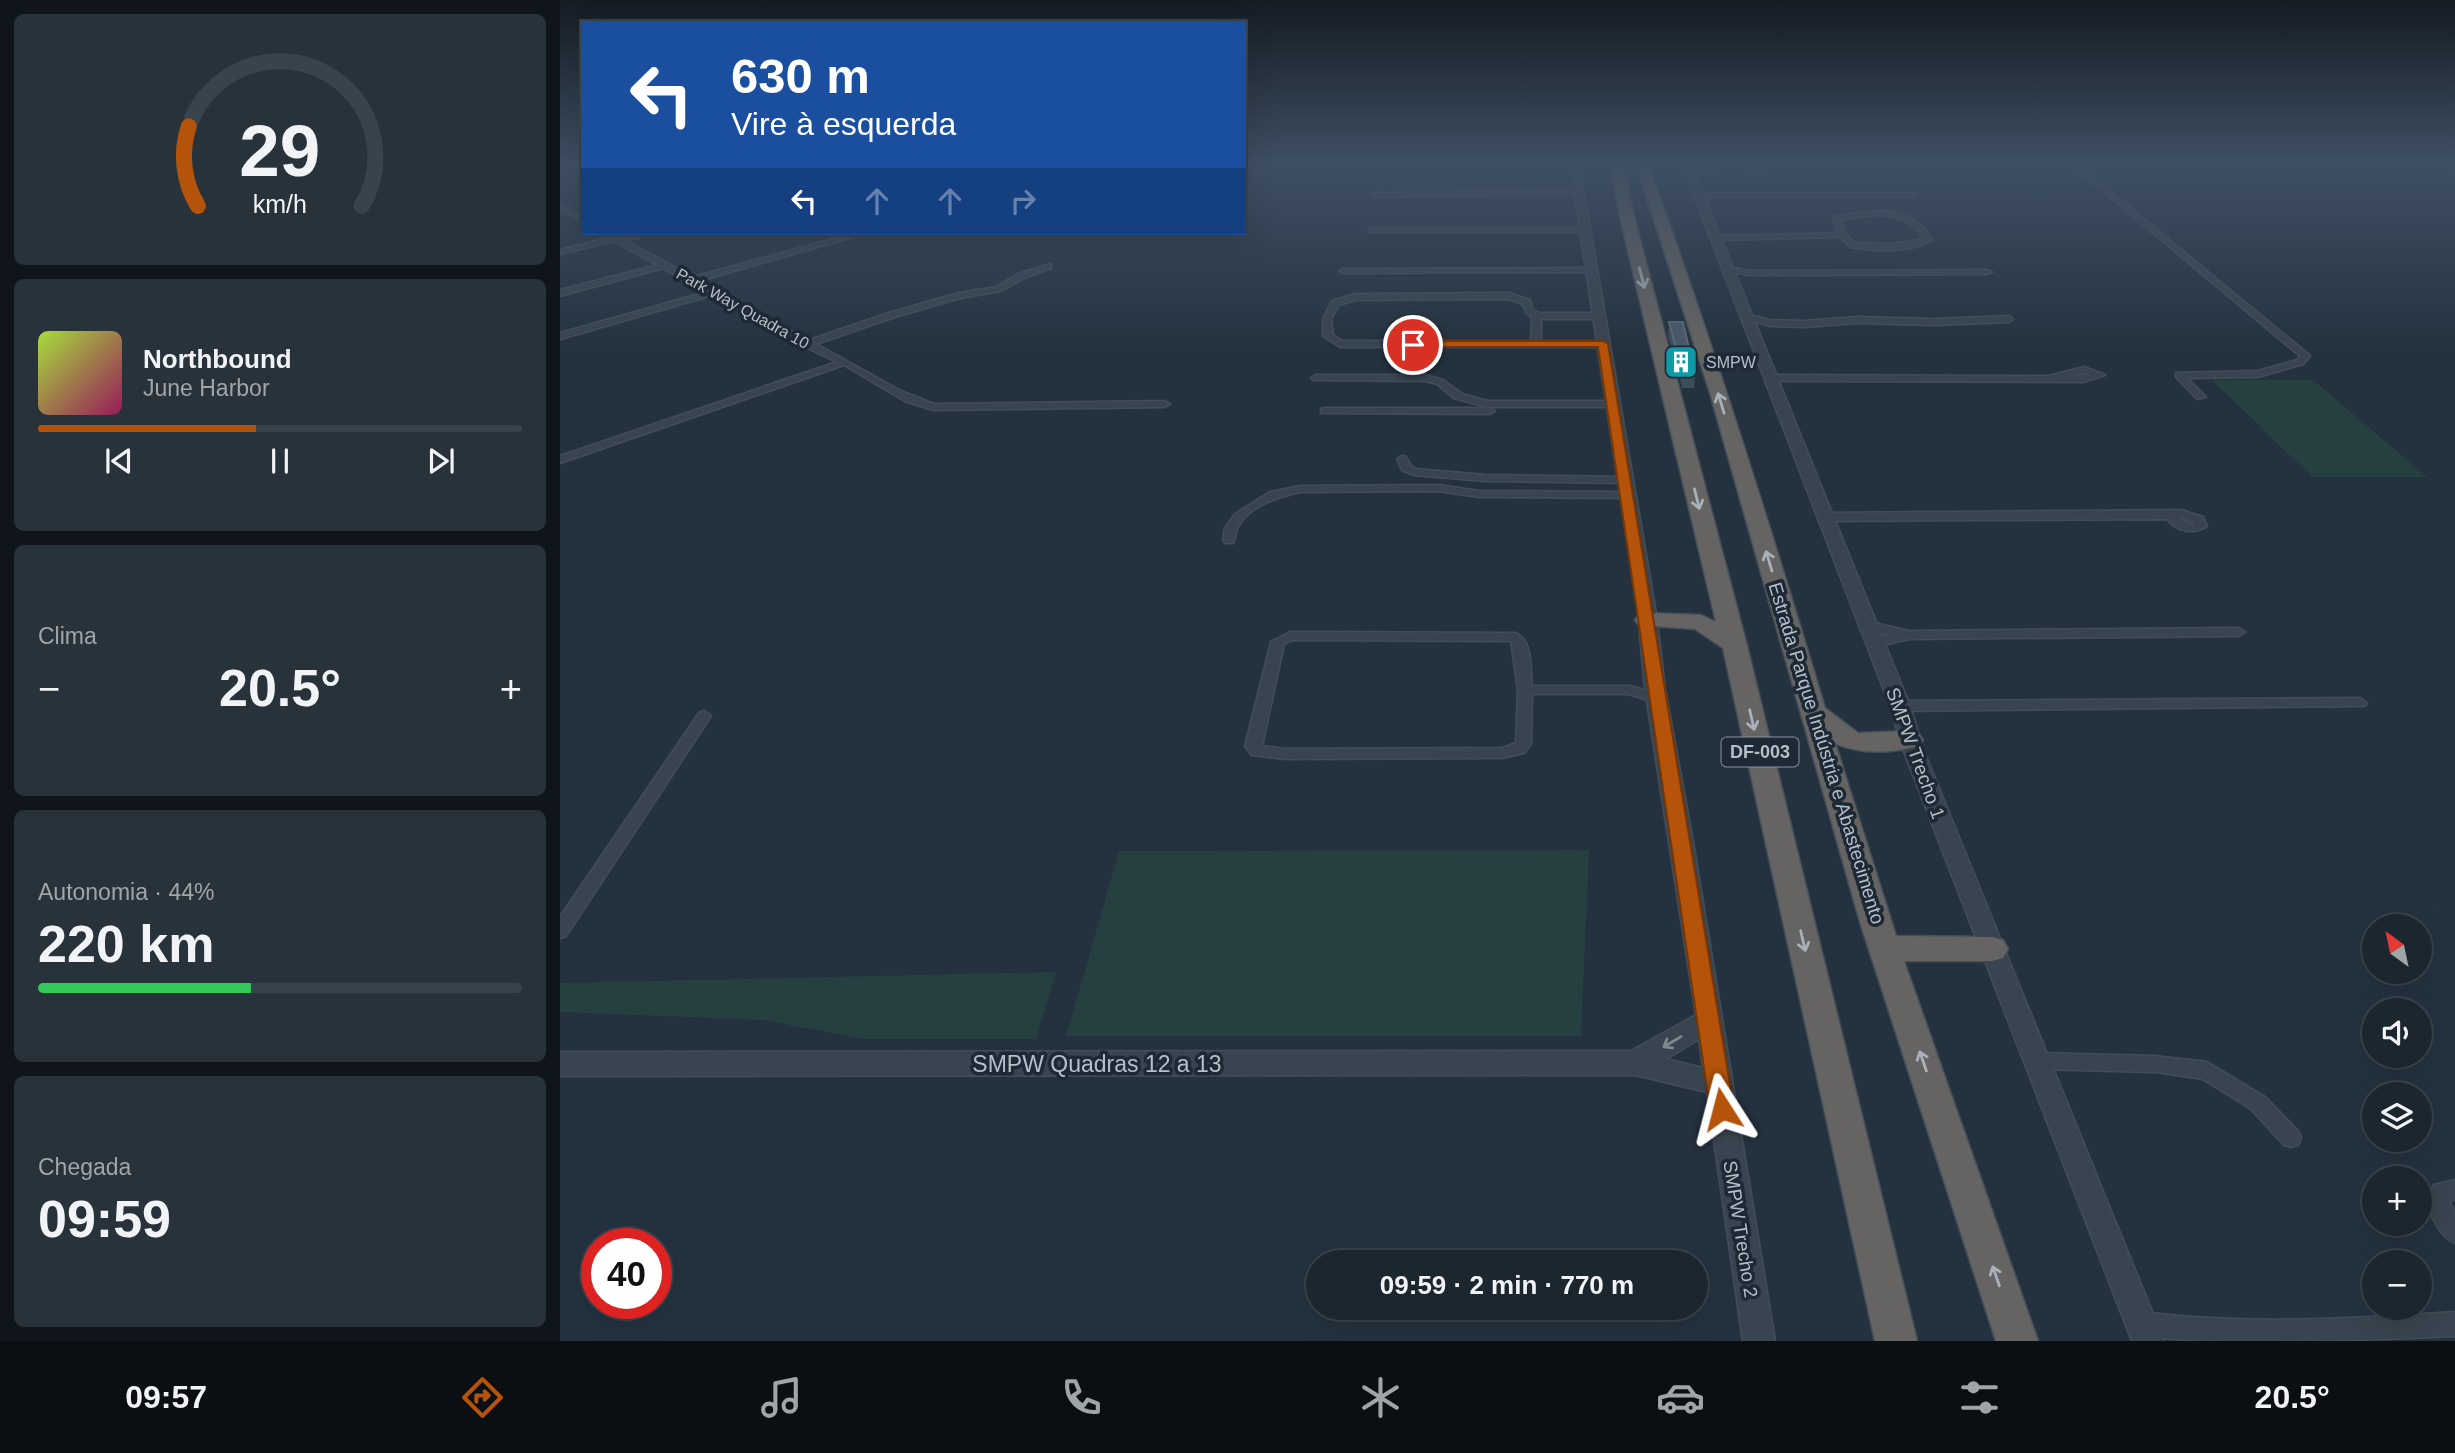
<!DOCTYPE html>
<html lang="pt">
<meta charset="utf-8">
<style>
:root{--surface:#1b262f;--page:#28323b;--text:#f1f3f6;--muted:#a0a5aa;--line:#39434b;--accent:#b45309}
body{margin:0;font-family:Arial,sans-serif;background:var(--page);color:var(--text);height:100vh;display:flex;flex-direction:column;font-size:26px;white-space:nowrap}
*{box-sizing:border-box;margin:0}
p{font-size:23px;color:var(--muted)}
.icon{flex:none;width:38px;height:38px;fill:none;stroke:currentColor;stroke-width:2;stroke-linecap:round;stroke-linejoin:round}
.map{position:relative;flex:1;overflow:hidden}
.details{display:flex;flex-direction:column;gap:14px;padding:14px;background:#0f151a;width:560px}
.details>*{flex:none}
.banner{position:absolute;left:21px;top:21px;width:665px;height:214px;border-radius:0px;box-shadow:0 7px 28px #0002,0 0 0 2px var(--line);background:#1a4fa0;color:#fff;overflow:hidden}
.needle{width:46px;rotate:327deg}
.buttons{position:absolute;left:1802px;top:914px;display:grid;gap:14px}
.buttons a{display:grid;place-items:center;width:70px;height:70px;border-radius:50%;background:var(--surface);box-shadow:0 7px 28px #0002,0 0 0 2px var(--line);font-size:35px}
.speed{position:absolute;left:21px;top:1228px;display:flex;gap:14px;font-size:35px;font-weight:700;text-align:center}
.speed>*{display:grid;place-content:center;width:91px;height:91px;border-radius:50%;background:var(--surface);box-shadow:0 7px 28px #0002,0 0 0 2px var(--line);line-height:1}
.speed .limit{border:10px solid #d22;background:#fff;color:#111}
.pin{position:absolute;display:grid;place-items:center;width:60px;height:60px;color:#fff;margin:-30px;border:4px solid #fff;border-radius:50%;box-shadow:0 2px 7px #0007}
.me{position:absolute;width:77px;margin:-38px;rotate:351deg;stroke-linejoin:round;filter:drop-shadow(0 0 5px #0008)}
.turn{display:flex;align-items:center;gap:24px;height:147px;padding:0 35px;font-size:32px}
.turn .icon{width:91px;height:91px;stroke-width:2.5}
.turn b{display:block;font-size:49px;line-height:60px}
.lanes{display:flex;align-items:center;height:66px;padding:0 35px;background:#0003;justify-content:center;gap:35px;direction:ltr}
.lanes .off{opacity:.35}
.big{font-size:52px;font-weight:700;line-height:1.1}
.details .card{flex:1;display:flex;flex-direction:column;justify-content:center;gap:10px;min-width:0;padding:0 24px;border-radius:10px;background:var(--page)}
.details .dial{align-items:center;gap:0}
.dial svg{height:182px;overflow:visible;fill:none;stroke:var(--line);stroke-width:7;stroke-linecap:round;text-anchor:middle}
.dial text{fill:var(--text);stroke:none}
.song{display:flex;align-items:center;gap:21px}
.cover{width:84px;height:84px;border-radius:10px;background:linear-gradient(135deg,hsl(80 70% 55%),hsl(330 70% 35%))}
.played{height:7px;border-radius:4px;background:linear-gradient(90deg,var(--accent) 45%,var(--line) 45%)}
.keys{display:flex;justify-content:space-around;direction:ltr}
.heat{display:flex;justify-content:space-between;align-items:center;font-size:38px;direction:ltr}
.charge{height:10px;border-radius:5px;background:linear-gradient(90deg,#34c759 44%,var(--line) 0)}
.trip{position:absolute;left:746px;top:1250px;width:402px;height:70px;border-radius:35px;background:var(--surface);box-shadow:0 7px 28px #0002,0 0 0 2px var(--line);font-weight:700;line-height:70px;text-align:center}
.dock{display:flex;height:112px;justify-content:space-around;align-items:center;background:#0b0f13;color:var(--muted)}
.dock .icon{width:49px;height:49px}
.dock .selected{color:var(--accent)}
.dock b{font-size:32px;color:var(--text)}
main{display:flex;flex:1;min-height:0}
.map>svg:first-child{display:block}
.green{fill:#263f40}
.lines{fill:none;stroke-linecap:round;stroke-linejoin:round}
.minor-casing{stroke:#424d58;stroke-width:3}
.tertiary-casing{stroke:#424d58;stroke-width:3}
.trunk-casing{stroke:#434f5a;stroke-width:3}
.minor{fill:#38444f;fill-rule:evenodd}
.tertiary{fill:#38444f;fill-rule:evenodd}
.trunk{fill:#666462;fill-rule:evenodd}
.wall{fill:#3c4d5b}
.building{fill:#495967;stroke:#5a6977;stroke-width:2}
.oneway{stroke:#a9b1ba}
.oneway2{stroke:#7d8893}
.route{fill:#b45309;stroke:#753606;stroke-width:2}
.labels{text-anchor:middle;stroke-width:7;stroke-linejoin:round;paint-order:stroke}
.far-street-label{font-size:16px;fill:#b5bfca;stroke:#1d2934}
.far-poi-label{font-size:16px;fill:#b5bfca;stroke:#1d2934;text-anchor:start}
.shield{fill:#1d2934;stroke:#87929d;stroke-width:2}
.shield-label{font-size:18px;font-weight:bold;fill:#b5bfca}
.street-label{font-size:19px;fill:#b5bfca;stroke:#1d2934}
.near-street-label{font-size:23px;fill:#b5bfca;stroke:#1d2934}
</style>
<main>
<section class="details">
<div class="card dial"><svg viewBox="0 0 100 80">
<path d="M14 69A42 42 0 1 1 86 69"/>
<path d="M14 69A42 42 0 0 1 10 34" stroke="#b45309"/>
<text x="50" y="56" font-size="32" font-weight="700">29</text>
<text x="50" y="72" font-size="11">km/h</text>
</svg></div>
<div class="card">
<div class="song"><i class="cover"></i><div><b>Northbound</b><p>June Harbor</p></div></div>
<div class="played"></div>
<div class="keys"><svg class="icon" aria-label="previous" viewBox="0 0 24 24"><path d="M18 5L8 12l10 7zM5 5v14"/></svg><svg class="icon" aria-label="pause" viewBox="0 0 24 24"><path d="M8 5v14M16 5v14"/></svg><svg class="icon" aria-label="next" viewBox="0 0 24 24"><path d="M6 5l10 7-10 7zM19 5v14"/></svg></div>
</div>
<div class="card"><p>Clima</p>
<div class="heat"><a>−</a><b class="big">20.5°</b><a>+</a></div>
</div>
<div class="card"><p>Autonomia · 44%</p><b class="big">220 km</b><div class="charge"></div></div>
<div class="card"><p>Chegada</p><b class="big">09:59</b></div>
</section>
<div class="map">
<svg width="1895" height="1341" viewBox="0 0 1895 1341">
<rect width="100%" height="100%" fill="#24323f"/>
<g class="green">
<polygon points="1652,380 1753,380 1867,477 1752,477"/>
<polygon points="1029,850 1021,1036 506,1036 559,851"/>
<polygon points="496,972 476,1039 303,1039 205,1020 0,1012 0,983"/>
</g>
<g class="lines">
<defs>
<g id="minor">
<polygon points="783,164 817,164 814,166 786,166"/>
<polygon points="1208,164 1268,164 1265,166 1127,170 1124,168 1127,166"/>
<polygon points="1502,164 1509,164 1535,179 1748,354 1750,356 1743,364 1698,377 1627,378 1646,397 1637,399 1616,377 1616,373 1698,371 1737,360 1740,356 1531,181"/>
<polygon points="1022,190 1019,194 815,197 811,195 815,193"/>
<polygon points="1137,193 1352,193 1356,195 1352,197 1134,197"/>
<polygon points="0,205 23,217 23,222 0,210"/>
<path d="M1328 211C1349 215 1361 221 1372 240 1350 253 1315 251 1290 247L1281 237 1154 240 1150 238 1154 236 1278 233 1273 217 1301 212ZM1314 215C1336 216 1352 219 1363 239L1330 244 1295 243 1286 234 1280 220Z"/>
<polygon points="812,228 1025,228 1029,230 1025,232 809,232 809,228"/>
<polygon points="42,233 51,233 60,238 80,233 92,233 66,241 133,277 295,233 307,233 139,281 249,340 332,312 399,293 436,287 458,274 491,264 491,268 464,278 441,291 400,298 338,316 256,344 341,391 374,404 605,401 610,404 605,407 373,410 345,401 284,365 0,463 0,456 277,362 243,346 153,295 0,339 0,333 146,292 103,268 0,296 0,290 97,265 54,241 0,254 0,250 48,238"/>
<polygon points="1164,266 1189,271 1428,270 1432,272 1428,274 1189,275 1164,270"/>
<polygon points="1031,268 1035,270 1034,272 783,273 779,271 783,269"/>
<path d="M949 293 970 300 973 310 979 313H1039L1043 316 1039 319H981V341H1043L1048 344 1043 347H780L763 336V319L772 301 795 294ZM948 299 963 304 966 313 972 317 971 341H782L773 335 771 319 779 305 796 300Z"/>
<polygon points="1187,314 1210,320 1245,321 1297,317 1375,319 1449,316 1453,319 1449,322 1375,325 1297,323 1245,327 1210,326 1184,319 1183,317"/>
<path d="M1524 367 1545 375 1523 382 1210 381 1205 378 1210 375 1489 376ZM1524 373 1529 375 1512 376Z"/>
<polygon points="756,375 866,375 883,380 902,394 927,401 1053,401 1058,404 1053,407 927,407 894,398 877,384 866,381 753,380 751,378"/>
<polygon points="765,408 930,408 935,411 930,414 761,413 761,409"/>
<polygon points="842,456 846,457 851,466 856,469 925,475 1063,477 1069,480 1063,483 925,481 854,475 842,470 837,459"/>
<path d="M878 485 919 491 1066 492 1072 495 1066 498 919 497 878 491 740 492C719 497 689 505 678 527 676 532 675 538 673 543H665L663 540 665 528 675 514 710 492 740 486Z"/>
<path d="M1621 510 1643 517 1647 526C1634 535 1617 532 1607 519L1266 521 1260 517 1266 513ZM1622 518 1634 522V524H1627L1620 519Z"/>
<polygon points="1306,621 1348,631 1678,628 1685,632 1678,636 1349,639 1314,647 1307,643 1309,640 1331,635 1301,628 1299,625 1301,622"/>
<path d="M730 632 955 633C973 639 970 669 972 686H1070L1102 695 1104 698 1097 703 1069 694H972L971 744 964 753 942 758 725 759 692 755 685 746 711 642ZM732 640 951 641 958 690 956 743 942 748 725 749 702 746 724 644Z"/>
<polygon points="1800,698 1807,703 1805,706 1340,711 1333,706 1340,701"/>
<polygon points="144,711 151,716 6,936 0,938 0,917 139,713"/>
<polygon points="1476,1053 1595,1056 1647,1062 1705,1097 1738,1131 1741,1138 1738,1145 1731,1147 1724,1145 1691,1109 1643,1079 1595,1072 1476,1069 1469,1067 1466,1061 1469,1055"/>
<path d="M1895 1180V1200L1889 1201 1895 1213V1243C1879 1236 1870 1215 1867 1199L1874 1185Z"/>
<path d="M1581 1312C1686 1325 1790 1319 1895 1312V1336C1823 1340 1752 1341 1680 1341 1646 1341 1605 1341 1573 1332L1569 1324 1573 1316Z"/>
</g>
<g id="tertiary">
<path d="M1010 164H1019L1096 613 1105 689 1132 836 1215 1341H1183L1147 1092 1075 1075 0 1076V1052L1071 1051 1136 1015 1085 689 1078 613ZM1139 1039 1143 1068 1106 1059Z"/>
<polygon points="1122,164 1131,164 1350,706 1363,749 1604,1341 1572,1341 1343,749 1330,706"/>
</g>
<g id="trunk">
<polygon points="1051,164 1063,164 1073,213 1187,646 1357,1341 1315,1341 1163,648 1135,629 1079,625 1075,620 1079,615 1087,613 1141,615 1156,622 1059,213"/>
<path d="M1076 164H1088C1153 343 1210 525 1265 708L1298 733 1350 731 1359 734 1363 740 1359 746C1333 753 1300 755 1275 743L1336 936 1432 937 1443 940 1448 949 1443 958 1432 961H1344L1478 1341H1436L1300 922 1150 393Z"/>
</g>
</defs>
<use href="#minor" class="minor-casing"/>
<use href="#tertiary" class="tertiary-casing"/>
<use href="#trunk" class="trunk-casing"/>
<use href="#minor" class="minor"/>
<use href="#tertiary" class="tertiary"/>
<use href="#trunk" class="trunk"/>
</g>
<polygon class="wall" points="1109,322 1135,375 1134,388 1122,388 1108,335"/>
<polygon class="building" points="1109,322 1123,322 1135,375 1123,375"/>
<defs><path id="oneway-shaft" d="M-6 0H5M1.5-3L5.5 0L1.5 3" fill="none" stroke-width="1.6" stroke-linecap="round" stroke-linejoin="round" transform="scale(1.75)"/></defs>
<g class="oneway">
<use href="#oneway-shaft" transform="translate(1082 278) rotate(76)"/>
<use href="#oneway-shaft" transform="translate(1161 403) rotate(-107)"/>
<use href="#oneway-shaft" transform="translate(1137 499) rotate(76)"/>
<use href="#oneway-shaft" transform="translate(1209 561) rotate(-107)"/>
<use href="#oneway-shaft" transform="translate(1192 720) rotate(77)"/>
<use href="#oneway-shaft" transform="translate(1243 941) rotate(77)"/>
<use href="#oneway-shaft" transform="translate(1363 1061) rotate(-109)"/>
<use href="#oneway-shaft" transform="translate(1436 1276) rotate(-109)"/>
</g>
<use class="oneway2" href="#oneway-shaft" transform="translate(1112 1042) rotate(149)"/>
<linearGradient id="sky" x2="0" y2="1"><stop stop-color="#141c23"/><stop offset="0.47" stop-color="#3f4f63"/><stop offset="1" stop-color="#3f4f63" stop-opacity="0"/></linearGradient>
<rect width="1895" height="351" fill="url(#sky)"/>
<polygon class="route" points="853,341 1043,341 1048,344 1174,1109 1170,1116 1162,1119 1154,1116 1150,1109 1038,347 850,347 850,342"/>
<defs>
<symbol id="building-square" viewBox="-11 -11 22 22"><rect x="-9" y="-9" width="18" height="18" rx="4" fill="#0f9aa8" stroke="#1d2934"/><path d="M-4-6H4V6H1V3H-1V6H-4ZM-2.5-4.3h1.7v1.8h-1.7ZM.8-4.3h1.7v1.8H.8ZM-2.5-1h1.7V.8h-1.7ZM.8-1h1.7V.8H.8Z" fill="#fff"/></symbol>
</defs>
<g fill-rule="evenodd">
<use href="#building-square" x="1102" y="343" width="38" height="38"/>
</g>
<g class="labels">
<g class="far-street-label">
<text transform="translate(183 308) rotate(29)" y="6">Park Way Quadra 10</text>
</g>
<g class="far-poi-label">
<text x="1146" y="368">SMPW</text>
</g>
<rect class="shield" x="1161.5" y="737.5" width="77" height="29" rx="5"/>
<g class="shield-label">
<text x="1200" y="758">DF-003</text>
</g>
<g class="street-label">
<text transform="translate(1267 753) rotate(73)" y="7">Estrada Parque Indústria e Abastecimento</text>
<text transform="translate(1356 753) rotate(70)" y="7">SMPW Trecho 1</text>
<text transform="translate(1181 1229) rotate(81)" y="7">SMPW Trecho 2</text>
</g>
<g class="near-street-label">
<text x="537" y="1072">SMPW Quadras 12 a 13</text>
</g>
</g>
</svg>
<div class="buttons">
<a><svg class="needle" viewBox="-14 -14 28 28"><path d="M0-13l5 13h-10z" fill="#e53935"/><path d="M0 13l5-13h-10z" fill="#a0a5aa"/></svg></a>
<a><svg class="icon" aria-label="sound" viewBox="0 0 24 24"><path d="M4 9h4l5-4v14l-5-4H4zM17 9q2 3 0 6"/></svg></a>
<a><svg class="icon" aria-label="layers" viewBox="0 0 24 24"><path d="M12 4l9 5-9 5-9-5zM3 14l9 5 9-5"/></svg></a>
<a>+</a>
<a>−</a>
</div>
<div class="speed"><div class="limit">40</div></div>
<div class="pin" style="left:853px;top:345px;background:#d93025"><svg class="icon" aria-label="arrive" viewBox="0 0 24 24"><path d="M6 21V4h12l-3 4 3 4H6"/></svg></div>
<svg class="me" style="left:1162px;top:1109px" viewBox="-20 -20 40 40"><path d="M0-17L14 15 0 8-14 15z" fill="#b45309" stroke="#fff" stroke-width="4"/></svg>
<div class="trip">09:59 · 2 min · 770 m</div>
<div class="banner">
<div class="turn"><svg class="icon" aria-label="left" viewBox="0 0 24 24"><path d="M17 20v-9H6M10 6l-5 5 5 5"/></svg><div><b>630 m</b>Vire à esquerda</div></div>
<div class="lanes"><svg class="icon" aria-label="left" viewBox="0 0 24 24"><path d="M17 20v-9H6M10 6l-5 5 5 5"/></svg><svg class="icon off" aria-label="ahead" viewBox="0 0 24 24"><path d="M12 20V5M6 11l6-6 6 6"/></svg><svg class="icon off" aria-label="ahead" viewBox="0 0 24 24"><path d="M12 20V5M6 11l6-6 6 6"/></svg><svg class="icon off" aria-label="right" viewBox="0 0 24 24"><path d="M7 20v-9h11M14 6l5 5-5 5"/></svg></div>
</div>
</div>
</main>
<nav class="dock">
<b>09:57</b>
<svg class="icon selected" aria-label="directions" viewBox="0 0 24 24"><path d="M12 3l9 9-9 9-9-9zM9 14v-3h6M13 9l2 2-2 2"/></svg>
<svg class="icon" aria-label="music" viewBox="0 0 24 24"><path d="M9 18V5l10-2v13"/><circle cx="6" cy="18" r="3"/><circle cx="16" cy="16" r="3"/></svg>
<svg class="icon" aria-label="phone" viewBox="0 0 24 24"><path d="M5 4h4l2 5-3 2q2 4 5 5l2-3 5 2v4C11 20 4 13 5 4z"/></svg>
<svg class="icon" aria-label="climate" viewBox="0 0 24 24"><path d="M12 3v18M4 7l16 10M4 17L20 7"/></svg>
<svg class="icon" aria-label="car" viewBox="0 0 24 24"><path d="M5 17H2v-5l4-1 3-4h7l3 4 3 1v5h-3M9 17h6M6 11h13"/><circle cx="7" cy="17" r="2"/><circle cx="17" cy="17" r="2"/></svg>
<svg class="icon" aria-label="filters" viewBox="0 0 24 24"><path d="M4 7h16M4 17h16"/><circle cx="9" cy="7" r="2"/><circle cx="15" cy="17" r="2"/></svg>
<b>20.5°</b>
</nav>
